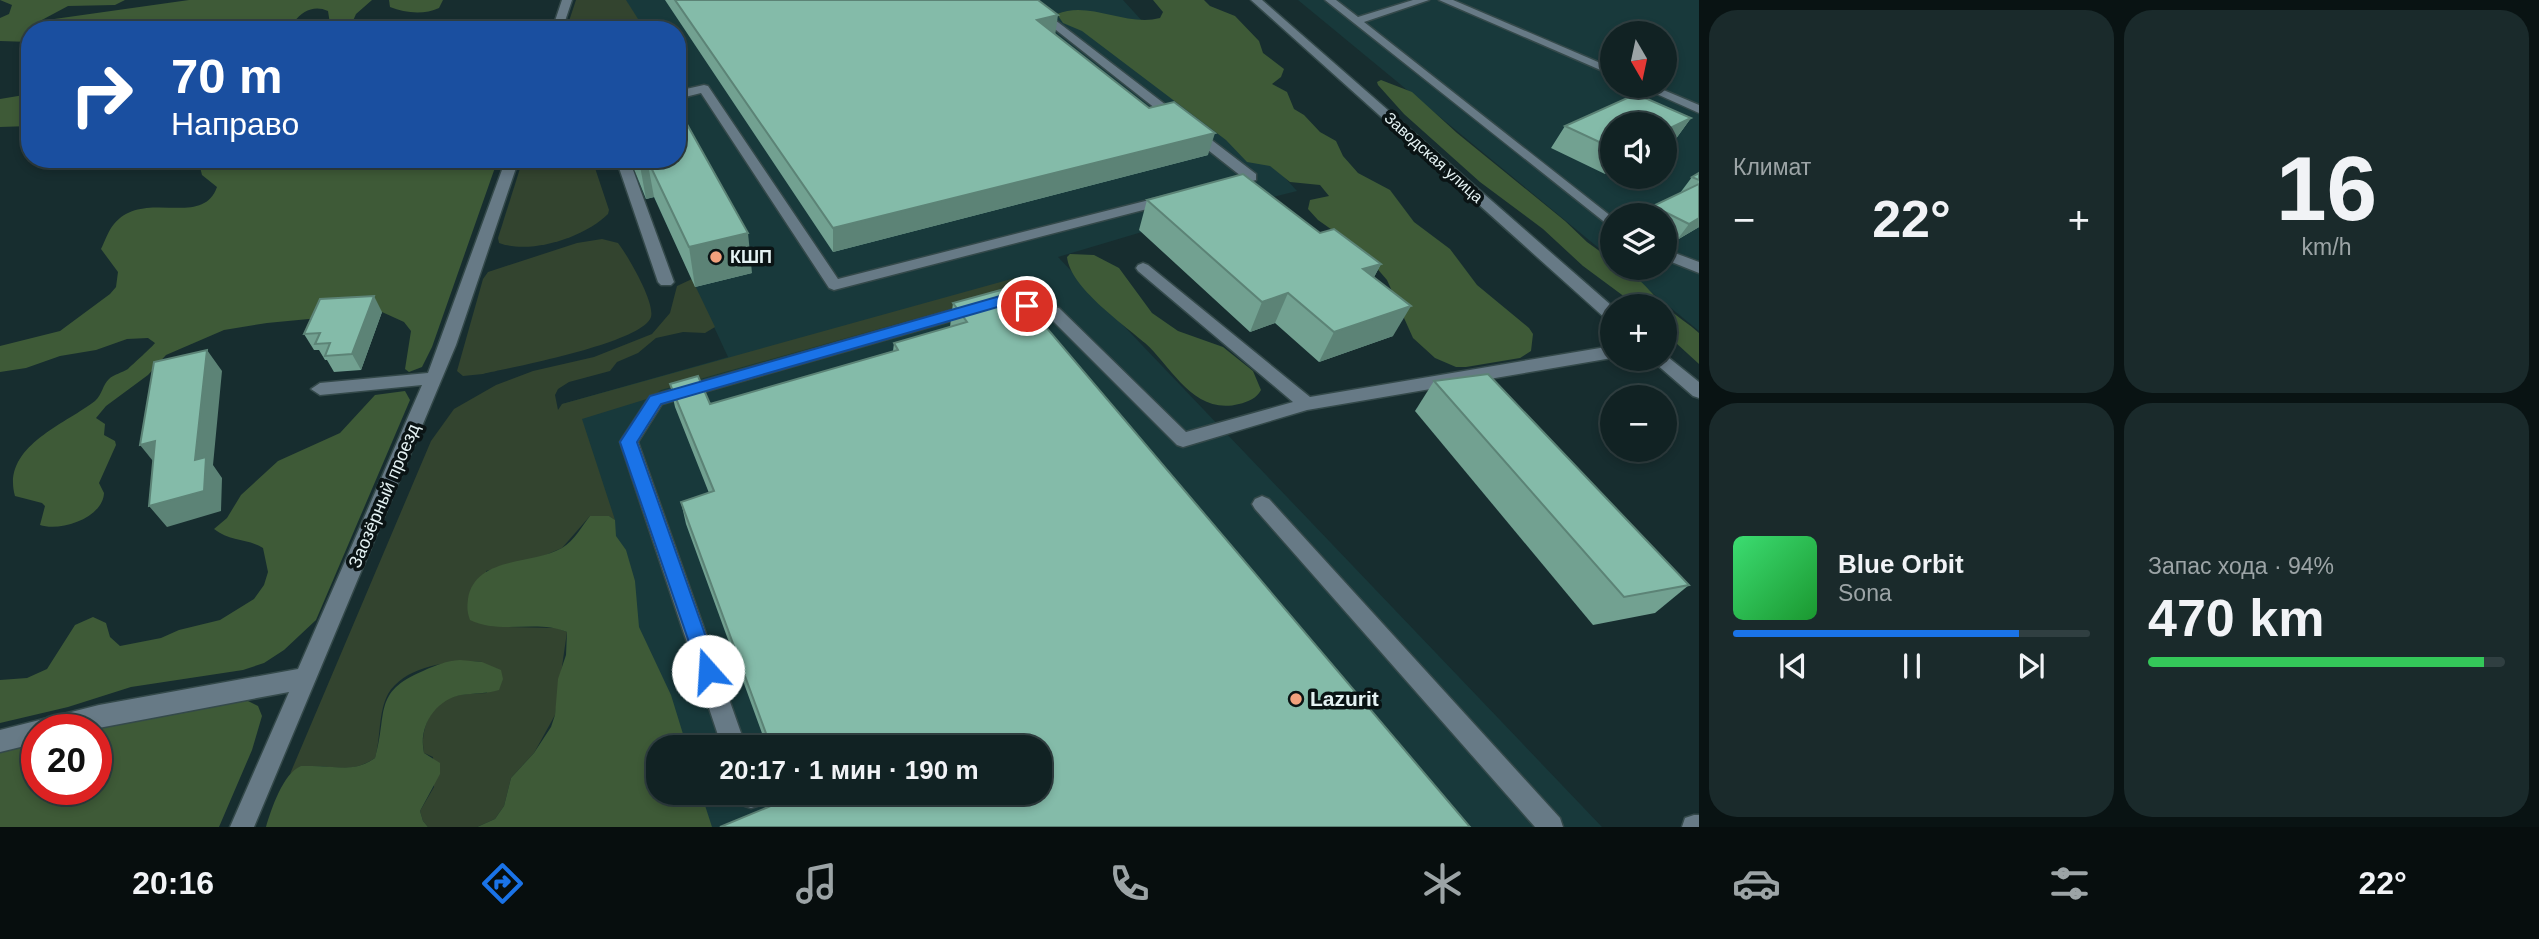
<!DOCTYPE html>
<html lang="ru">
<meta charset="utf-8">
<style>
:root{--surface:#112223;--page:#1a2a2b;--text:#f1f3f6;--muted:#9ca4a6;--line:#303f41;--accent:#1a73e8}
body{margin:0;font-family:Arial,sans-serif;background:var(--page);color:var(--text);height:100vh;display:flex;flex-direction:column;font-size:26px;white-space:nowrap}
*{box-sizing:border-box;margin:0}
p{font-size:23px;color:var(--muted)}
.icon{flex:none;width:38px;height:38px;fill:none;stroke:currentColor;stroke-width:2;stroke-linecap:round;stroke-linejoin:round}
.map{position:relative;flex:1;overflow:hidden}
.drawer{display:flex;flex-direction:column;gap:10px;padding:10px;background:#091313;width:840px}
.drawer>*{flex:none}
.banner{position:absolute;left:21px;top:21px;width:665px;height:147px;border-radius:28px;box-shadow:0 4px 10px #0003,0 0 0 2px var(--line);background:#1a4fa0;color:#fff;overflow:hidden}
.needle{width:46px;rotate:171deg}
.controls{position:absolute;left:1600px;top:21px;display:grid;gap:14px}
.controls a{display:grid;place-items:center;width:77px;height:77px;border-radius:50%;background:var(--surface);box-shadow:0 4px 10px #0003,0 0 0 2px var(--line);font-size:35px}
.speed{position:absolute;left:21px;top:714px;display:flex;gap:14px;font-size:35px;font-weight:700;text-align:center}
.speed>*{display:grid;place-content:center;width:91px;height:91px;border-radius:50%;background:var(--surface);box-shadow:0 4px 10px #0003,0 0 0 2px var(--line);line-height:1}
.speed .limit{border:10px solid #d22;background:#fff;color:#111}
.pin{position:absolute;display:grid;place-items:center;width:60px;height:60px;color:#fff;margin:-30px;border:4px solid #fff;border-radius:50%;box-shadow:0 2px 7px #0007}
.me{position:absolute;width:77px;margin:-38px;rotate:341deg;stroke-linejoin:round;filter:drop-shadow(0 0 5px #0008)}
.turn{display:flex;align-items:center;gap:24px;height:147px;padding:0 35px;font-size:32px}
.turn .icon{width:91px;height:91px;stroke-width:2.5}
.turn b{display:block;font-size:49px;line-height:60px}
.big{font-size:52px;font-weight:600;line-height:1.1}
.drawer .widget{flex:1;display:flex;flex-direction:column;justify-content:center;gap:10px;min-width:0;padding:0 24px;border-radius:28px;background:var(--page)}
.drawer .dial{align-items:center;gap:0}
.dial b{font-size:91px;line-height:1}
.song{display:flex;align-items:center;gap:21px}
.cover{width:84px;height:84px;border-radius:10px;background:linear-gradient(135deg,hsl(140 70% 55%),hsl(130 70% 35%))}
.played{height:7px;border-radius:4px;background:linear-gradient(90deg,var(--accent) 80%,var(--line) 80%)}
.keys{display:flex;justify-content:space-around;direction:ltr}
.heat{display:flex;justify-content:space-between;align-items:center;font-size:38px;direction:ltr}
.charge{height:10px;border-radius:5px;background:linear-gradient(90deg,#34c759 94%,var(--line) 0)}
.drawer .tiles{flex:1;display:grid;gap:10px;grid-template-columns:repeat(2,1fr)}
.trip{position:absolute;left:646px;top:735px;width:406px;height:70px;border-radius:28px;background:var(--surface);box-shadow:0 4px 10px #0003,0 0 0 2px var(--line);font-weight:600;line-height:70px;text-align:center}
.tab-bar{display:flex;height:112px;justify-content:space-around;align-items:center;background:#070e0e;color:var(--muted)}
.tab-bar .icon{width:49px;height:49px}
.tab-bar .on{color:var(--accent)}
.tab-bar b{font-size:32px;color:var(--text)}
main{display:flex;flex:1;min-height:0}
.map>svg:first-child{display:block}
.built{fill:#18393b;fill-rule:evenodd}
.green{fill:#33442f}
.forest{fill:#3e5a37}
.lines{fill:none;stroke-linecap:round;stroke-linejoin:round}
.minor-casing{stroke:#34494a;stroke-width:3}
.minor{fill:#677a86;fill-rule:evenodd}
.wall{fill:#72a191}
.shaded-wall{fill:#5c8376}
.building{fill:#84bba9;stroke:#5c8376;stroke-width:2}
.route{fill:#1a73e8;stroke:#114b97;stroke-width:2}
.poi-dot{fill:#f1a17d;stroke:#0a1314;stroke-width:2.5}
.labels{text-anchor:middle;stroke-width:7;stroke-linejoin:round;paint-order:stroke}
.far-street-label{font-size:16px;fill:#e5f2f3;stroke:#0a1314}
.poi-label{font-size:18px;font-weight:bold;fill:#e5f2f3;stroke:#0a1314;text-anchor:start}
.street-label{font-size:18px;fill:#e5f2f3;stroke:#0a1314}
.near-poi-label{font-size:21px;font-weight:bold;fill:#e5f2f3;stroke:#0a1314;text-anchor:start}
</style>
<main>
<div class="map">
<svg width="1699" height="827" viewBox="0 0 1699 827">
<rect width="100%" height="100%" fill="#172d2f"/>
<g class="built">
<polygon points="597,0 1123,0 1297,191 1140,230 1142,232 1058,257 1602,827 684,827 674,793 1040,793 1040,747 660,747 562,404 728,357 654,198 642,200 625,162 677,159 677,30 614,30"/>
<path d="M1298 0H1699V331L1622 268H1664V215H1612V259ZM1612 33H1664V86H1612ZM1612 124H1664V177H1612Z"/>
</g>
<g class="green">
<polygon points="576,0 626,0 645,30 566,30"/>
<path d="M523 159H592L609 210 608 214C585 237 531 255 499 243L498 238Z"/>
<path d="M602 239 618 243C628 256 655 302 651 317 642 343 513 367 483 374L463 376 457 371 483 279 488 272 577 243Z"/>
<path d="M1015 278 1014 291 661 390 650 398 582 419 615 520 609 516H590L562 548 541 557 486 571 504 627 557 628 567 632 555 715 534 753 511 778 504 806 495 819 477 827H428L423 821 420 811 434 787 433 757 424 753C420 734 428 708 447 699 459 693 474 694 487 693L482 662C452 660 406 665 388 694 378 713 381 738 375 758 341 781 319 754 290 774L431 441 454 409 496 385 533 371 594 357 652 334 670 313 677 286 692 279 715 327 705 333 683 332 656 338 638 353 617 362 610 371 569 382 558 389 555 395 558 410 562 404Z"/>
</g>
<g class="forest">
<path d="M0 0H125L115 5 68 6 40 21 189 0H372L356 14 349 30H327L330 24 328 11C315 5 303 10 294 22L299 30H206L205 24C191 23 177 23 165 30H30V42L0 41V18L9 14 12 5Z"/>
<path d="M389 0H443L439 8C424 15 405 13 390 7Z"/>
<path d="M1153 0H1204L1210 6 1235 16 1259 41 1263 53 1284 69 1281 77 1272 84 1287 92 1294 109 1304 115 1320 132 1336 141 1343 156 1358 173 1390 190 1414 222 1450 249 1477 285 1529 328 1533 334 1531 351 1520 358 1466 367H1456L1435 358 1413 338 1387 280 1362 251 1318 220 1308 209 1310 200 1329 196 1320 185 1290 182 1270 166 1247 162 1226 140 1082 31 1063 23 1057 14C1089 0 1126 27 1160 18L1163 12Z"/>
<path d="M1381 80 1412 92 1457 133 1565 221 1587 242 1612 260V268C1636 268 1651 295 1668 309 1678 317 1689 324 1699 333V364L1664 332V306H1637L1583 266 1543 229 1480 182 1404 114 1378 85 1377 82Z"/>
<polygon points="30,94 30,126 0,127 0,99"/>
<path d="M195 159H498L432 347 422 367 409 372 405 369 411 331 404 322 382 312 267 323 224 330 166 355 148 375 106 406 96 418 105 424 104 435 115 441 116 445 99 483 104 493C103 518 60 532 40 525L45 506 42 503 15 496C1 447 64 425 95 401 102 395 103 384 109 379 114 374 122 373 128 369 132 365 153 346 155 343L148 338 127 339 96 350 60 356 26 368 0 372V346L60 331 110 294 116 287 118 272 101 249C105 241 108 231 114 224 144 188 202 229 217 187L202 175 199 163Z"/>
<path d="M1070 254 1094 255 1119 268 1152 313 1178 331 1223 347 1253 371 1261 390C1257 398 1248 402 1239 404 1194 416 1171 366 1145 343 1123 324 1070 287 1067 257Z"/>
<path d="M405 391 410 400 316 620 284 650 264 663 243 670 131 687 68 707 0 723V680L27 678 47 669 75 625 93 617 106 623 110 637 120 646 161 638 179 630 220 620 254 599 264 585 268 572 263 548C247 538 230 542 214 529L227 518 241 495 278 461 340 433 375 395Z"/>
<path d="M590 516H609L615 520 616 536 626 550 635 581 639 627 671 695 687 747H658V793H701L712 827H477L495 819 504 806 511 778 534 753 551 727 555 715 558 679 566 655 567 632C537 619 501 635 470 620 467 612 467 607 468 599 475 556 532 565 562 548 574 541 582 526 590 516Z"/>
<path d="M460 660 482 662 501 670 503 679 499 690C486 694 474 693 461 695 435 700 418 727 424 753L440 763V774L420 811 423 821 428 827H266C271 810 283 773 301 766 303 766 310 766 312 766 336 766 354 773 375 758 388 714 372 692 423 671 436 665 446 661 460 660Z"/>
<polygon points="221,700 248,701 258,706 262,716 252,750 219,827 0,827 0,752 37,742 37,789 96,789 96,730 81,730"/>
</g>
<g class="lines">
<defs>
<g id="minor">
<polygon points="562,0 572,0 562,30 552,30"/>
<polygon points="1018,0 1029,0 1256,174 1256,180 1227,188 1222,187 1222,181 1241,176"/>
<polygon points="1251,0 1262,0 1612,306 1612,320 1606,319"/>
<polygon points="1325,0 1336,0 1358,17 1413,0 1429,0 1364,22 1612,217 1612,228"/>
<polygon points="1439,0 1453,0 1612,68 1612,75"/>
<polygon points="704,85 708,86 838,279 1169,195 1176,199 1174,202 834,290 829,288 701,93 677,99 677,91"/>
<polygon points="1639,86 1654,86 1699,105 1699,113"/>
<polygon points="506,159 519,159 456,345 254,827 230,827 289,692 88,730 37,730 37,743 0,752 0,730 99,705 298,669 422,385 320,395 311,389 320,383 428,373"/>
<polygon points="616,159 629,159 674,282 671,285 661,285 658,282"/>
<polygon points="1664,249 1699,262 1699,273 1664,259"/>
<polygon points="1143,263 1148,265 1310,397 1612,346 1612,358 1307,410 1183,447 1177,445 1048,316 1001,306 998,302 1006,297 1059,308 1186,432 1293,402 1138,271 1136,268 1138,265"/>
<polygon points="972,304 980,309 978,313 662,404 638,442 746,747 722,747 620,442 623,437 650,396"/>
<polygon points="1664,354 1699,382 1699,398 1693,396 1655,363 1653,359 1664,359"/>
<polygon points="1262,496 1269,499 1560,818 1563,827 1535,827 1255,509 1252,504 1255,499"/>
<polygon points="738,793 762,793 763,796 760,805 751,808 742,805"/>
<polygon points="1694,815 1699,815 1699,827 1682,827 1685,818"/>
</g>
</defs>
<use href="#minor" class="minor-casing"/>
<use href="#minor" class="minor"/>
</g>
<g class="wall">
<polygon points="665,0 1038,0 1055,34 1208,155 833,252"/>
<polygon points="1636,94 1691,118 1675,140 1664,145 1664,124 1612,124 1612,171 1605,174 1551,148 1565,126"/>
<polygon points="630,159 677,159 752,273 695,287 654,197 646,199"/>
<polygon points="1699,173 1699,227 1677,240 1664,234 1664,215 1646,215 1653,206 1680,193 1692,177"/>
<polygon points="1147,200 1381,264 1374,277 1393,336 1319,362 1275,323 1250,332 1139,230"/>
<polygon points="953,303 1470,827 787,800 784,793 1040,793 1040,747 767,747 686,524 681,502 709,493 675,407 670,384 710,404 893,351 894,343 950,327"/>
<polygon points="382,312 361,370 334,372 327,360 325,360 319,350 314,350 304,334"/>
<polygon points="1434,381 1689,585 1655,613 1593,625 1415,411"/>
</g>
<g class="shaded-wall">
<polygon points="1058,15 1055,36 1037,20"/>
<polygon points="1691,118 1675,140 1664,145 1664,131"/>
<polygon points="1215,133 1208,155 833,252 833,228"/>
<polygon points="647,159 654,197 646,199 639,160"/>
<polygon points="1612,164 1612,171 1605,174"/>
<polygon points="1699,218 1699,227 1677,240 1689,224"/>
<polygon points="748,233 752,273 695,287 689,247"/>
<polygon points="1381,264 1365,294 1363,269"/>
<polygon points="1288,293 1275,323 1250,332 1262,302"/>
<polygon points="374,296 382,312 361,370 352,354"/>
<polygon points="1411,306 1393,336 1319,362 1334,332"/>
<polygon points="207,350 222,371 213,465 222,478 221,511 167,527 149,506 195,460"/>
<polygon points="155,441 157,466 140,445"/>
</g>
<g class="building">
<polygon points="675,0 1038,0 1058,15 1037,20 1149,108 1174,102 1215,133 833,228"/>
<polygon points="1636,94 1691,118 1664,131 1664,124 1612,124 1612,148 1565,126"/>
<polygon points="679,110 748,233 689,247 647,159 677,159 677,111"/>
<polygon points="1699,173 1699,180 1692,177"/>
<polygon points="1243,174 1320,233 1334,229 1381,264 1363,269 1411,306 1334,332 1288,293 1262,302 1147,200"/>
<polygon points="1699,184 1699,218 1689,224 1653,206"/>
<polygon points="1012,287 1470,827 720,827 790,798 788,793 1040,793 1040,747 771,747 681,502 714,491 670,384 698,376 710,404 898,350 894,343 967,322 953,303"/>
<polygon points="374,296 352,354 325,356 330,343 315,344 320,333 304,334 320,299"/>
<polygon points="207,350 195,460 206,457 204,491 149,506 155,441 140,445 154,362"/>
<polygon points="1488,374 1689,585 1624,597 1434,381"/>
</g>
<polygon class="route" points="1000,296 1032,303 1034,306 1027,311 1001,306 661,404 637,442 718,671 715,677 708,680 701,677 620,442 650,396"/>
<g class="poi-dot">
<circle cx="716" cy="257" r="7"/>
<circle cx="1296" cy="699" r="7"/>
</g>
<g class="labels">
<g class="far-street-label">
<text transform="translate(1434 157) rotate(42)" y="6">Заводская улица</text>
</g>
<g class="poi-label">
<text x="730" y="263">КШП</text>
</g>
<g class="street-label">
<text transform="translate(384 496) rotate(-67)" y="6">Заозёрный проезд</text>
</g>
<g class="near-poi-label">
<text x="1310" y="706">Lazurit</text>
</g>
</g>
</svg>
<div class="controls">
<a><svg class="needle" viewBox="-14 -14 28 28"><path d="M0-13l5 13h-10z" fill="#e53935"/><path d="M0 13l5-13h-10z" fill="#9ca4a6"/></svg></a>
<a><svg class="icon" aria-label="sound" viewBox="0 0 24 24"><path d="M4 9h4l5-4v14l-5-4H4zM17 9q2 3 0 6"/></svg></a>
<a><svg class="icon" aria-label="layers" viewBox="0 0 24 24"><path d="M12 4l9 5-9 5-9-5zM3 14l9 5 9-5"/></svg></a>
<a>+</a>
<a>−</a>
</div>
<div class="speed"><div class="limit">20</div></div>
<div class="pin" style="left:1027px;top:306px;background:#d93025"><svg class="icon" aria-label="arrive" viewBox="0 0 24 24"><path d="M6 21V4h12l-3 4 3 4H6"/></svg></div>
<svg class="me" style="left:708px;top:671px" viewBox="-20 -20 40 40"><circle r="19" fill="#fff"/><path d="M0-13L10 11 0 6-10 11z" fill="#1a73e8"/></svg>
<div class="trip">20:17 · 1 мин · 190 m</div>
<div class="banner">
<div class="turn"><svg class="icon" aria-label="right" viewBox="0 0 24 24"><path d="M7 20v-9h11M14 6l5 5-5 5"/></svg><div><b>70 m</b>Направо</div></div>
</div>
</div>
<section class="drawer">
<div class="tiles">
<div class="widget"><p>Климат</p>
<div class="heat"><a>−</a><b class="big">22°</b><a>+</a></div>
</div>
<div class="widget dial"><b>16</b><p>km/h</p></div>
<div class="widget">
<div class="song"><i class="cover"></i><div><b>Blue Orbit</b><p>Sona</p></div></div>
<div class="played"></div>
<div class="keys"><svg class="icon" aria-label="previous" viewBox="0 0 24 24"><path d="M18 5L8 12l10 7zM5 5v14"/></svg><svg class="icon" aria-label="pause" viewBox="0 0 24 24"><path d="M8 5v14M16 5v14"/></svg><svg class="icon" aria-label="next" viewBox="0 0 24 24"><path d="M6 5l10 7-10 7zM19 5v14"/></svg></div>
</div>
<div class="widget"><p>Запас хода · 94%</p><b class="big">470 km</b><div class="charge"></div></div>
</div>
</section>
</main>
<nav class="tab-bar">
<b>20:16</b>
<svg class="icon on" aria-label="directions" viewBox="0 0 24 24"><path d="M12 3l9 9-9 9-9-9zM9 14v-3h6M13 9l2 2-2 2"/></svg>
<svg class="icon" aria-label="music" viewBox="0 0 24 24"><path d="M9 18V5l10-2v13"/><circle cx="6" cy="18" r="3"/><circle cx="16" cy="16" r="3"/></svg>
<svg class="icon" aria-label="phone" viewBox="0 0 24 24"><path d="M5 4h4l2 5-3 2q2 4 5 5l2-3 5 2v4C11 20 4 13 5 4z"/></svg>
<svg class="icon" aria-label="climate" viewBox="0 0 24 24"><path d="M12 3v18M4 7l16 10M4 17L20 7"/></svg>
<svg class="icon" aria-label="car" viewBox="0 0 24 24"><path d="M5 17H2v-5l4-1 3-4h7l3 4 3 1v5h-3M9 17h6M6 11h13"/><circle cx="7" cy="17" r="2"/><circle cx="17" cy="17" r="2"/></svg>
<svg class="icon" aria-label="filters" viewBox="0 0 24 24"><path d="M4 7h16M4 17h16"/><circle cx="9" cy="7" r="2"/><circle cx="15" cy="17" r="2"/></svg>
<b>22°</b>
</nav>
